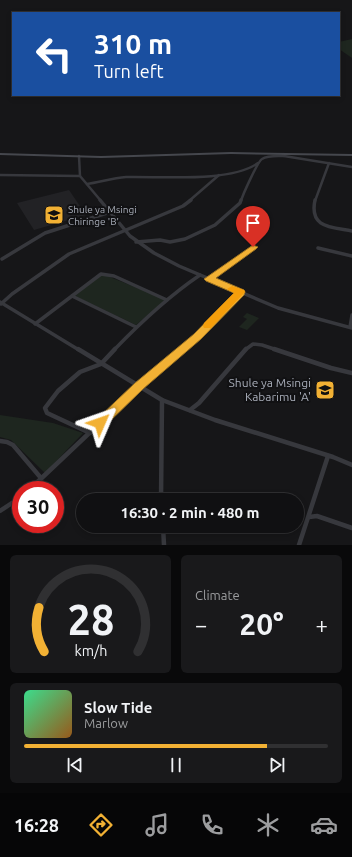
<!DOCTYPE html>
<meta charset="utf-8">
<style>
:root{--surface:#101012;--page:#19191b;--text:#f1f3f6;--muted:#9c9d9f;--line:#303032;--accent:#f2b134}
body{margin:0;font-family:Ubuntu,sans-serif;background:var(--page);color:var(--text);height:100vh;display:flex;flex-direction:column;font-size:15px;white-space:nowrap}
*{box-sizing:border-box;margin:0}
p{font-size:13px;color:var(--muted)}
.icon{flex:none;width:22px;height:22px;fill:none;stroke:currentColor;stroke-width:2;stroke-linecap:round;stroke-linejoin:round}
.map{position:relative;height:545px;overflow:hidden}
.side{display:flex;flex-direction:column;gap:10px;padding:10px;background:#09090a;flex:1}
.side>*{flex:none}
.hud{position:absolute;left:12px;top:12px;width:328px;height:84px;border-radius:0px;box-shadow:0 2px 6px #0003,0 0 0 1px var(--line);background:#1a4fa0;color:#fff;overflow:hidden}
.speed{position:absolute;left:12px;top:481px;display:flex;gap:8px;font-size:20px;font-weight:700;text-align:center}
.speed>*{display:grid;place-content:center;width:52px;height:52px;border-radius:50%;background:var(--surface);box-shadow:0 2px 6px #0003,0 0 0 1px var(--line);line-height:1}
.speed .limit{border:6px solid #d22;background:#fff;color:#111}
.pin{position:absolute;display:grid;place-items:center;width:34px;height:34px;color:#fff;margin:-41px -17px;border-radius:50% 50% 50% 0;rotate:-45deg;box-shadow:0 0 4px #0007}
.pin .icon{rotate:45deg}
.me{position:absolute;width:44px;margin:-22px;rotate:47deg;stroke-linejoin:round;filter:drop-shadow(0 0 3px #0008)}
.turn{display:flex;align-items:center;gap:14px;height:84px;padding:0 16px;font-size:18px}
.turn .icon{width:52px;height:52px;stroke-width:2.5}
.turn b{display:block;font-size:28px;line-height:34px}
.big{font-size:30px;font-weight:700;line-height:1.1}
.side .widget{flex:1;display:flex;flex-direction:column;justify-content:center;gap:6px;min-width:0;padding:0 14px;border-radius:6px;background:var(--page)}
.side .dial{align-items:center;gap:0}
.dial svg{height:104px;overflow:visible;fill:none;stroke:var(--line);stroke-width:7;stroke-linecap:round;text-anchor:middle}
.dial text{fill:var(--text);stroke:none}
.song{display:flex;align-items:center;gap:12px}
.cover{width:48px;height:48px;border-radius:6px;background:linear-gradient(135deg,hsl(150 70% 55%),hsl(30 70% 35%))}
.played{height:4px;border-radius:2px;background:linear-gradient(90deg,var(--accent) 80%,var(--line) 80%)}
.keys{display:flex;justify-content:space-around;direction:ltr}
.heat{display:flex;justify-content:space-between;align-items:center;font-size:22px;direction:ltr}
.side .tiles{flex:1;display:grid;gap:10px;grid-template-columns:1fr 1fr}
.widget:last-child{grid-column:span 2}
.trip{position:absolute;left:76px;top:493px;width:228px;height:40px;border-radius:20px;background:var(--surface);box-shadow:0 2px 6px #0003,0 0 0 1px var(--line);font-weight:700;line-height:40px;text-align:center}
.menu{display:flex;height:64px;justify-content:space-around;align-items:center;background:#060607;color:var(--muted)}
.menu .icon{width:28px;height:28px}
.menu .selected{color:var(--accent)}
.menu b{font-size:18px;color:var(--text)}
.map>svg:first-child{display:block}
.built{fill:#222225}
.green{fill:#1e261f}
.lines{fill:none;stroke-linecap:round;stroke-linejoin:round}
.minor-far2{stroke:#37383d;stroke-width:2.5}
.minor-far1{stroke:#37383d;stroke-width:3.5}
.minor{stroke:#37383d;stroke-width:4.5}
.secondary{fill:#45474d;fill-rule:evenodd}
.route{fill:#f2b134;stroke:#9d7322}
.slow{fill:#f59e0b}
.labels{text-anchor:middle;stroke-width:4;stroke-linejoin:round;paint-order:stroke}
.poi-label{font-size:10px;fill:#a8adb8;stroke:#111113;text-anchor:start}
.near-poi-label{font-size:12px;fill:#a8adb8;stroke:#111113;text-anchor:end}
</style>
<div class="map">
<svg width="352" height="545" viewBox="0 0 352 545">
<rect width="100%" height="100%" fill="#161618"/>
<polygon class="built" points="69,190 86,215 34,230 17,203"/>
<g class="green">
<polygon points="352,39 352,58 339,49 339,42"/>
<polygon points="102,274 166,299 136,325 75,296"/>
<polygon points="247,313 259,318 247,330 239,327 247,319 243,317"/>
<polygon points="0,415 53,423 83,433 45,473 11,440 0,437"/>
</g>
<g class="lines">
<g class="minor-far2">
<polyline points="283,154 284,156 352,167"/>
<polyline points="79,156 80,176 101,201"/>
<polyline points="0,175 80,176"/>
<path d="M87 184C100 182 113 178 126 177 160 176 231 183 258 163"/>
<polyline points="189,201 219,175"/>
<path d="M241 201C243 194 258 161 262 159 268 155 278 156 284 156"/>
<polyline points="315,201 329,163"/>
</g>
<g class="minor-far1">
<polyline points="100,200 130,236 154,253 179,266 278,308 352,328"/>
<path d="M315 200C309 228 331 227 352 231"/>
<polyline points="136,242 160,240 170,242 185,239 215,225 240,203 241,200"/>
<polyline points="318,248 352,256"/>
<polyline points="2,259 45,233 110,212"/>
<polyline points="209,279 253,247"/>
<polyline points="72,296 136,327"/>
<polyline points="0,302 79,350"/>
<polyline points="1,304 12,294 69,254 183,206 191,200"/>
<polyline points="35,324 101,274 114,276 167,300"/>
<polyline points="350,327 352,315"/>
<path d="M114 350C140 323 169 296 200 275"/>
<polyline points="182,350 197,337 240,292"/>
<polyline points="245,350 253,344 262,345 277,350"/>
</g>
<g class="minor">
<polyline points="78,349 162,400 215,420 333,457 352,465"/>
<polyline points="274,349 331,368 352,373"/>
<polyline points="190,410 199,403 246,349"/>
<polyline points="90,433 47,413 45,408 58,391 80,372 101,364 115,349"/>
<polyline points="0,441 7,442 13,445 41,478"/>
<polyline points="29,490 139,386 183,349"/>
<polyline points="161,500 162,400"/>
<polyline points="0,511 21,497"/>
<polyline points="309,517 317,516 352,528"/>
<polyline points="163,526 164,545"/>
<polyline points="299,545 328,456"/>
</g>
<polygon class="secondary" points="231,152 352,154 352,156 231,154 101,158 0,155 0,153 101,156"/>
</g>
<polygon class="route" points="253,245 258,247 256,249 216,278 244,290 245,292 244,295 201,339 143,389 104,427 100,428 96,427 94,423 96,420 135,383 194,334 234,293 206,281 204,279"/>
<polygon class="slow" points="232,286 244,290 245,292 211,328 204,328 203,326 204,323 234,293 227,289"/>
<defs>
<symbol id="school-square" viewBox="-11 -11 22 22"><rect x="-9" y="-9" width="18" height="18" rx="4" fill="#f2b134" stroke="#111113"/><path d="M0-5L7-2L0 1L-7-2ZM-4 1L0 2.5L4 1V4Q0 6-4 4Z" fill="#111"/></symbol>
</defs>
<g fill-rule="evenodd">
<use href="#school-square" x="43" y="204" width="22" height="22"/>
<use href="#school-square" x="314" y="379" width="22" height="22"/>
</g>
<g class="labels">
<g class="poi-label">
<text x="68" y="213">Shule ya Msingi<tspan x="68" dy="12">Chiringe 'B'</tspan></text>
</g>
<g class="near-poi-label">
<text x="311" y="387">Shule ya Msingi<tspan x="311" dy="14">Kabarimu 'A'</tspan></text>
</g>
</g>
</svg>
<div class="speed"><div class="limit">30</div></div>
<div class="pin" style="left:253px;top:247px;background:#d93025"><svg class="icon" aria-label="arrive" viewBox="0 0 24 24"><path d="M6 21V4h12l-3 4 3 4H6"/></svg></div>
<svg class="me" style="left:100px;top:423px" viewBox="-20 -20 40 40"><path d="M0-17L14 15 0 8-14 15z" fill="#f2b134" stroke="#fff" stroke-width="4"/></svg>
<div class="trip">16:30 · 2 min · 480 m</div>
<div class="hud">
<div class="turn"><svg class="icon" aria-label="left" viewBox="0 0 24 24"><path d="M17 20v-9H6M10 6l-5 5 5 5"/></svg><div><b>310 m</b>Turn left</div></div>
</div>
</div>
<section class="side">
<div class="tiles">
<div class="widget dial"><svg viewBox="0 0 100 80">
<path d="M14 69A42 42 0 1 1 86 69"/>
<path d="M14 69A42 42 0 0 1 10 35" stroke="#f2b134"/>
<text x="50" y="56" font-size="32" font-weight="700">28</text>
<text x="50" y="72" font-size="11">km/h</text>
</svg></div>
<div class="widget"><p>Climate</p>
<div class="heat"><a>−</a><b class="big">20°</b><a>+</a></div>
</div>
<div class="widget">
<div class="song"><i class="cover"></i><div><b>Slow Tide</b><p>Marlow</p></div></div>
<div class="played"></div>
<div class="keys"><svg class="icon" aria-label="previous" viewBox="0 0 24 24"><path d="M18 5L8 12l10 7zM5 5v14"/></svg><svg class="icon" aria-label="pause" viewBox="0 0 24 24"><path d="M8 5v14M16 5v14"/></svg><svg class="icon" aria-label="next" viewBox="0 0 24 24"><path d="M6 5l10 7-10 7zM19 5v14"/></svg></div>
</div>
</div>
</section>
<nav class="menu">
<b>16:28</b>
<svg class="icon selected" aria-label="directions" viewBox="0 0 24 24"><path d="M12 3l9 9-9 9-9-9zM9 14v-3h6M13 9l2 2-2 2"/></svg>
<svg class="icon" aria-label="music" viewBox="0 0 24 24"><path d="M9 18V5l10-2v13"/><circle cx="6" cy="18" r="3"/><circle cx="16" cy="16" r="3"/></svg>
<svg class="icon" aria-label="phone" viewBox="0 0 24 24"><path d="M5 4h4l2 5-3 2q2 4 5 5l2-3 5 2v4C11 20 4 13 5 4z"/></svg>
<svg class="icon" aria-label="climate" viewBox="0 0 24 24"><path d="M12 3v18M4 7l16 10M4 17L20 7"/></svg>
<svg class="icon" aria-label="car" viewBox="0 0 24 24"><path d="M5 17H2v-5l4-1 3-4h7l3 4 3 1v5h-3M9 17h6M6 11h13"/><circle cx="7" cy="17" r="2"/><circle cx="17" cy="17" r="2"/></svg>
</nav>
